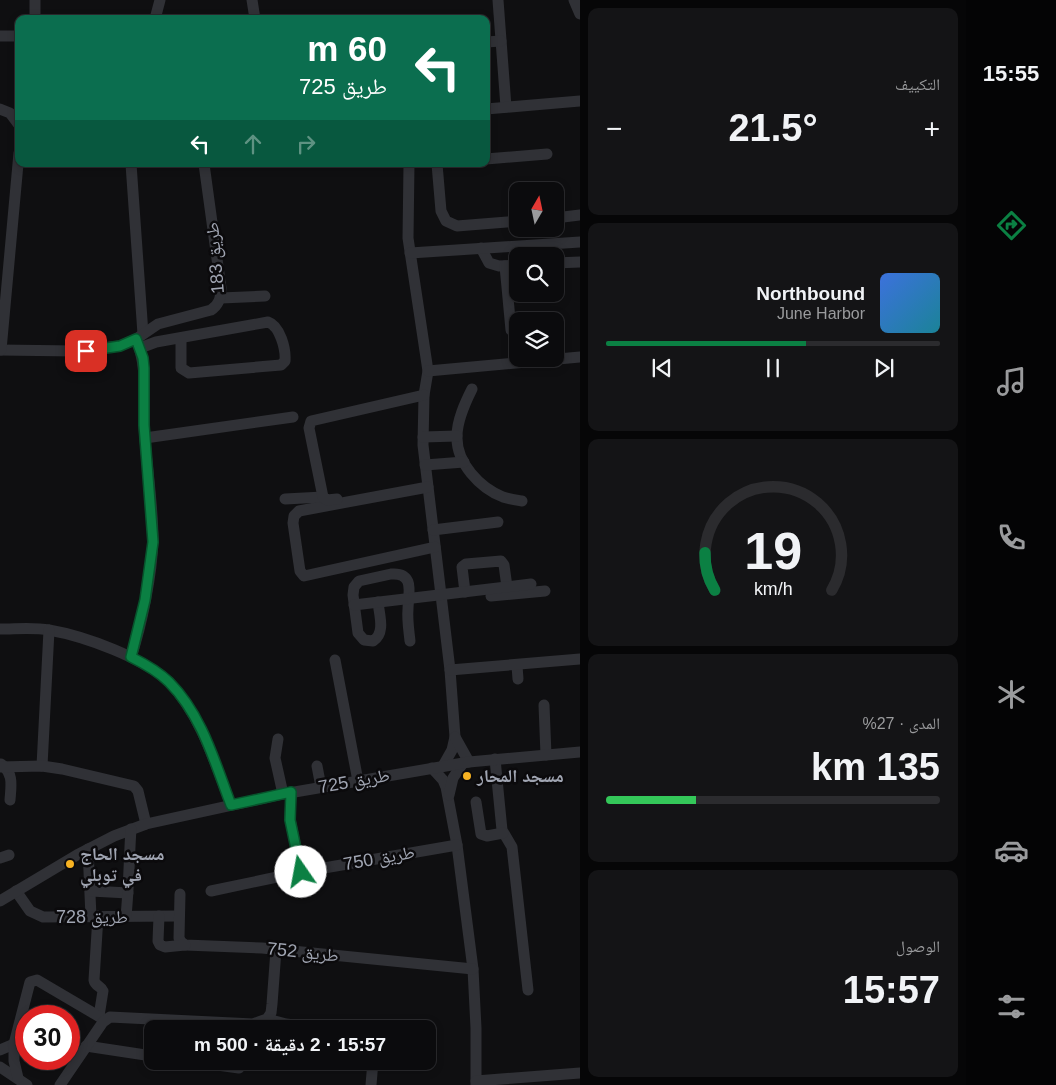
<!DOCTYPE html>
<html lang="ar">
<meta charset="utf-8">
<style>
:root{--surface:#0b0b0d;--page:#141416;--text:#f1f3f6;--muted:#9a9b9d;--line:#2b2b2e;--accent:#0b8043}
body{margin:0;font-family:Helvetica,"Noto Naskh Arabic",sans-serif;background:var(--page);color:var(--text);direction:rtl;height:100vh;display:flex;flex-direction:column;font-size:19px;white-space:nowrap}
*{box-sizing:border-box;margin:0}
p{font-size:16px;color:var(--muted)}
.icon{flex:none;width:28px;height:28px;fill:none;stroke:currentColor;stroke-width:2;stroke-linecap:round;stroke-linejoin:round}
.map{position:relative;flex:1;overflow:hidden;direction:ltr}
.details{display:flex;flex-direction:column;gap:8px;padding:8px;background:#060607;width:386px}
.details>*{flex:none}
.guide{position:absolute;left:15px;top:15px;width:475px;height:152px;border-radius:10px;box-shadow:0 2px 8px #0003,0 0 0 1px var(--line);direction:rtl;background:#0b6e4f;color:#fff;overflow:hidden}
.needle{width:32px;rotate:9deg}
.fabs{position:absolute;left:509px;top:182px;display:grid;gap:10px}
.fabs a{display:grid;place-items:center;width:55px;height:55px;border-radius:10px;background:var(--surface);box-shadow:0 2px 8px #0003,0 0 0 1px var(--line);font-size:25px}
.speed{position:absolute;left:15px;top:1005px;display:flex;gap:10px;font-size:25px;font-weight:700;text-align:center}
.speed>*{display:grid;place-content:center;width:65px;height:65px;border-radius:50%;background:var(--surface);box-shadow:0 2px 8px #0003,0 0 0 1px var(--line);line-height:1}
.speed .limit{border:8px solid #d22;background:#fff;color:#111}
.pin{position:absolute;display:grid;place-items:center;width:42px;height:42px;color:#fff;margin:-21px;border-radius:10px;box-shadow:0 2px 8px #0006}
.me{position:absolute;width:55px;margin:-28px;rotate:348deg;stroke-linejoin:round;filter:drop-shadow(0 0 4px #0008)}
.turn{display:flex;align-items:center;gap:18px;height:105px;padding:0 20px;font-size:22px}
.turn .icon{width:65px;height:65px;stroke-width:2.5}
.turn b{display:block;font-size:35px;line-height:42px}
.lanes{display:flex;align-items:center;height:48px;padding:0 20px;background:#0003;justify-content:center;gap:25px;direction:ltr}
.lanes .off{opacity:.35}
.big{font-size:38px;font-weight:700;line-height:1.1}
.details .widget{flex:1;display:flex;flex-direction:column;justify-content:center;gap:8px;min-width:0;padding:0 18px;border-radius:10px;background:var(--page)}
.details .dial{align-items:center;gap:0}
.dial svg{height:130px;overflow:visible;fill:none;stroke:var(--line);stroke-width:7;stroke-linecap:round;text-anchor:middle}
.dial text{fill:var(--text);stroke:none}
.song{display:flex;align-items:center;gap:15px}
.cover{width:60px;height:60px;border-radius:8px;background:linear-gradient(135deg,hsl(220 70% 55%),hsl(190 70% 35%))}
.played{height:5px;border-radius:2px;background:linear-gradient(90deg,var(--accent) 60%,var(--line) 60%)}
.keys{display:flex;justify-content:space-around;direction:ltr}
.heat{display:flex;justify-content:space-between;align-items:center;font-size:28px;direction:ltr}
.charge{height:8px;border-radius:4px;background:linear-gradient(90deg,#34c759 27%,var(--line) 0)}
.trip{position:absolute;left:144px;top:1020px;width:292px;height:50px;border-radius:10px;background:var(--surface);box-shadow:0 2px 8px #0003,0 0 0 1px var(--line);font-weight:700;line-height:50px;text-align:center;direction:rtl}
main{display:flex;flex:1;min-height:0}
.dock{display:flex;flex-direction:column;width:90px;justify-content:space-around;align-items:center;background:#040405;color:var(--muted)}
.dock .icon{width:35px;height:35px}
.dock .on{color:var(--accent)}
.dock b{font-size:22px;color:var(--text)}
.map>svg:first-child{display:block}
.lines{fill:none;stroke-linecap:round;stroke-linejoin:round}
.minor{stroke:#303136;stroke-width:11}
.route-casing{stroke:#07532c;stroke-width:12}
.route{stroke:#0b8043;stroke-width:9}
.poi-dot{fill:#f7b222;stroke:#0b0a0c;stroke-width:2}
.labels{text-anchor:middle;stroke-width:5;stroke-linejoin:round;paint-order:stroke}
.street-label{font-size:18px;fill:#a0a5b2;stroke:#0b0a0c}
.poi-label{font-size:18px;font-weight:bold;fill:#a0a5b2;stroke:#0b0a0c;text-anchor:start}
</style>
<main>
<nav class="dock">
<b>15:55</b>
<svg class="icon on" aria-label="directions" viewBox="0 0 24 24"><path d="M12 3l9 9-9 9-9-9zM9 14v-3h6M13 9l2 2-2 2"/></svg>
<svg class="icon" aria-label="music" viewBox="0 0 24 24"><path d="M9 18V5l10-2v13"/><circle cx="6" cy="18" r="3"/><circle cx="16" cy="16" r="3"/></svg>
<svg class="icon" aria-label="phone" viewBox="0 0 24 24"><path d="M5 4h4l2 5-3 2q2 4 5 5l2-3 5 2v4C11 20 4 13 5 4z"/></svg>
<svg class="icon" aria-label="climate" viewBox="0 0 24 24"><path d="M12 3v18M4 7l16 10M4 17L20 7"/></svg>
<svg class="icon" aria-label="car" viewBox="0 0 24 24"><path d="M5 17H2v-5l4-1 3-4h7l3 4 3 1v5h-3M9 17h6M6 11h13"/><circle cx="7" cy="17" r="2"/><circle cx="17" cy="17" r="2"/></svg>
<svg class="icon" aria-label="filters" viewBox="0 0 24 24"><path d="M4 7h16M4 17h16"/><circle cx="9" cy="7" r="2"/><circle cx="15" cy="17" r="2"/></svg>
</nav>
<section class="details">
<div class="widget"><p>التكييف</p>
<div class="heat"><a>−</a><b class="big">21.5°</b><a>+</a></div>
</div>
<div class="widget">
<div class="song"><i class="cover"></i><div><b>Northbound</b><p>June Harbor</p></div></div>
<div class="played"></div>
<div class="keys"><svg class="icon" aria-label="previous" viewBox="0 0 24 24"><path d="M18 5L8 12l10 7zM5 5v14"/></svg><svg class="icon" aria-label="pause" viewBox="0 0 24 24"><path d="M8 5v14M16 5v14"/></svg><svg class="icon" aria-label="next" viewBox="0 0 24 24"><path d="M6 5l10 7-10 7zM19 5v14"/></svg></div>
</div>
<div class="widget dial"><svg viewBox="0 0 100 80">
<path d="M14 69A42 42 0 1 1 86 69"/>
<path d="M14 69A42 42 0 0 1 8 46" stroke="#0b8043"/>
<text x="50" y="56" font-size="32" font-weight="700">19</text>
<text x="50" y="72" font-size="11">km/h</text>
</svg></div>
<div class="widget"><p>المدى · 27%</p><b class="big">135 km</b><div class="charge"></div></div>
<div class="widget"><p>الوصول</p><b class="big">15:57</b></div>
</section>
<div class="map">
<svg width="580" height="1085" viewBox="0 0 580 1085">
<rect width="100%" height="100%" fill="#0f0f11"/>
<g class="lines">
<g class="minor">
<polyline points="35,0 35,19"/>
<polyline points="252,0 255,19"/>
<polyline points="498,0 506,107"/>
<polyline points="574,0 580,14"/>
<polyline points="155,19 160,0"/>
<polyline points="0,36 19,36"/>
<polyline points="486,42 501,41"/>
<polyline points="0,109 10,113 19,125"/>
<polyline points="486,109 580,101"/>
<polyline points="486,159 547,154"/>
<polyline points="131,164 143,334"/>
<polyline points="409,164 408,238 428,371 424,395 423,445 450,670 455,737 452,750 443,766"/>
<polyline points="437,164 441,211 446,221 457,226 518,221"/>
<polyline points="555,218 580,215"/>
<polyline points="481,248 489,263 499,266 518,265"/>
<polyline points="410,253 580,242"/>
<polyline points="555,263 580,262"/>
<polyline points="505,266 511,330"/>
<polyline points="221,298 265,296"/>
<path d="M140 348 156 342 268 322C280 326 286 349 285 361L281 365 189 373 181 368V338"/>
<path d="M0 350 76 351 120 346 136 339 158 324 211 310C219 305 221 298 221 288L204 164"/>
<polyline points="1,350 19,153"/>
<polyline points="428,371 580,357"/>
<path d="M472 389C465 403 457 420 457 436 456 463 480 488 503 497 509 499 516 500 522 501"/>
<polyline points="423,437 457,436"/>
<polyline points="145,438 293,417"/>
<polyline points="425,465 464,462"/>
<polyline points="428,487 299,511 294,516 293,523 300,571 304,576 435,547"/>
<polyline points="285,499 323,497"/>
<polyline points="337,499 327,500 323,497 309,428 311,421 424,395"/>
<polyline points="433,530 498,522"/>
<polyline points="465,592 462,567 466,564 501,561 504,565 507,587"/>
<polyline points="491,596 545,591"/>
<path d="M378 602C379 614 386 633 373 641L364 640 358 633 353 595 354 587 359 581 391 574C416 572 408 595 408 609 407 620 409 631 410 641"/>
<polyline points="354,605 531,584"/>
<path d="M0 629C16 629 34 627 49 630 84 636 145 658 170 683 201 716 215 763 231 805"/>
<path d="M131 657C142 624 152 574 153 540 153 503 146 463 144 426 143 396 148 367 136 339"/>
<polyline points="335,660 358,781"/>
<polyline points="517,666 518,679"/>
<polyline points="450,670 580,659"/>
<polyline points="544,705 546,755"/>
<polyline points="455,737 469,762"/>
<polyline points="278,739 275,758 283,794"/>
<polyline points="495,759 502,830 512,847 528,990"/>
<path d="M1 764C14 773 11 786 10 800"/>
<polyline points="42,766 49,630"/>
<polyline points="317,766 321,787"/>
<polyline points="0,767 42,766 62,769 134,786 138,791 146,824"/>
<polyline points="432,768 443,780 446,787 457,845 473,969 476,1028 476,1085"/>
<polyline points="291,792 290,819 301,872"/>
<polyline points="449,795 453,778 463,763"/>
<polyline points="476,802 481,834 487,836 503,833"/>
<polyline points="88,849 91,917"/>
<polyline points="0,858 9,855"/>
<polyline points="16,891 30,911 43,917 179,916"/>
<polyline points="91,891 128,893"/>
<polyline points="211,891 301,872 457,845"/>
<polyline points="180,894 179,938 181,942 185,945 262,948 473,969"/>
<polyline points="0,901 77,855 114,836 146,824 283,794 469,762 580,752"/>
<path d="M98 916 94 980C95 986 101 986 103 991L99 1016"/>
<path d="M126 916C129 887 129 858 131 829"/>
<polyline points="159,916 158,941 160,945 165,947 185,945"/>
<polyline points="267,1019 286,1024 325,1029"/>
<polyline points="86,1046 152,1056"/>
<polyline points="0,1050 14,1044"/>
<polyline points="188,1061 239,1068"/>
<polyline points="0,1067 27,1085"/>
<polyline points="18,1078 14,1061 14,1044 30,982 37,980 105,1020"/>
<polyline points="476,1081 580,1073"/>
<polyline points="60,1085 103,1022 110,1017 253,1024 267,1019 271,1013 272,1004 276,950"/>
<polyline points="371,1085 373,1061"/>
</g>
</g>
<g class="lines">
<defs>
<path id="route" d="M86 351 120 346 136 339 143 358 144 368V425L153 542 145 600 131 657C145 664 158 671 169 682 202 715 215 763 231 805L291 792 290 820 301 872"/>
</defs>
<use href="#route" class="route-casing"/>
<use href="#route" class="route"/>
</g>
<g class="poi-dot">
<circle cx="467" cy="776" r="5"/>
<circle cx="70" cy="864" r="5"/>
</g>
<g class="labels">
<g class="street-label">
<text transform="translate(215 258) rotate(-95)" y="6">طريق 183</text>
<text transform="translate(354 781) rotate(-10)" y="6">طريق 725</text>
<text transform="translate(379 858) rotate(-10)" y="6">طريق 750</text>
<text x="92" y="923">طريق 728</text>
<text transform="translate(303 952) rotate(6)" y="6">طريق 752</text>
</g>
<g class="poi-label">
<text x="477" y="782">مسجد المحار</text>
<text x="80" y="860">مسجد الحاج<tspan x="80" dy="21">في توبلي</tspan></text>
</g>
</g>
</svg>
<div class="fabs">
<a><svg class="needle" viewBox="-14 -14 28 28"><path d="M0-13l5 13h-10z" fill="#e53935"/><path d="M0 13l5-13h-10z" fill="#9a9b9d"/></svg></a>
<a><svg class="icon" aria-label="search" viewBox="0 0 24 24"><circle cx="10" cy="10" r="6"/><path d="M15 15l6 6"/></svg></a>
<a><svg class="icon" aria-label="layers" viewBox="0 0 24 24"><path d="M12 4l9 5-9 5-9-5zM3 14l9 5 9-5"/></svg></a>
</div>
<div class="speed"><div class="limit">30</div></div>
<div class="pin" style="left:86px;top:351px;background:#d93025"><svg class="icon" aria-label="arrive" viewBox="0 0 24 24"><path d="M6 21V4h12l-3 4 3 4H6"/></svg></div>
<svg class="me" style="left:301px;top:872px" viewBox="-20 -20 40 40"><circle r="19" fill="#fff"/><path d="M0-13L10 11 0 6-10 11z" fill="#0b8043"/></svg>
<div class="trip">15:57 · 2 دقيقة · 500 m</div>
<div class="guide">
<div class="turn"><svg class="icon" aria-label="left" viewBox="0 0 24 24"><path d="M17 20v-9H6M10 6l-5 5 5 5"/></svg><div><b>60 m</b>طريق 725</div></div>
<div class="lanes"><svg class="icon" aria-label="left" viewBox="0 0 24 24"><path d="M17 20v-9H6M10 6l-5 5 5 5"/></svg><svg class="icon off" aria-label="ahead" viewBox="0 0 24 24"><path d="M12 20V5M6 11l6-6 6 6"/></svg><svg class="icon off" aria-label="right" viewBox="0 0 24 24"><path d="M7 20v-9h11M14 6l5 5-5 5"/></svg></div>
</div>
</div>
</main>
